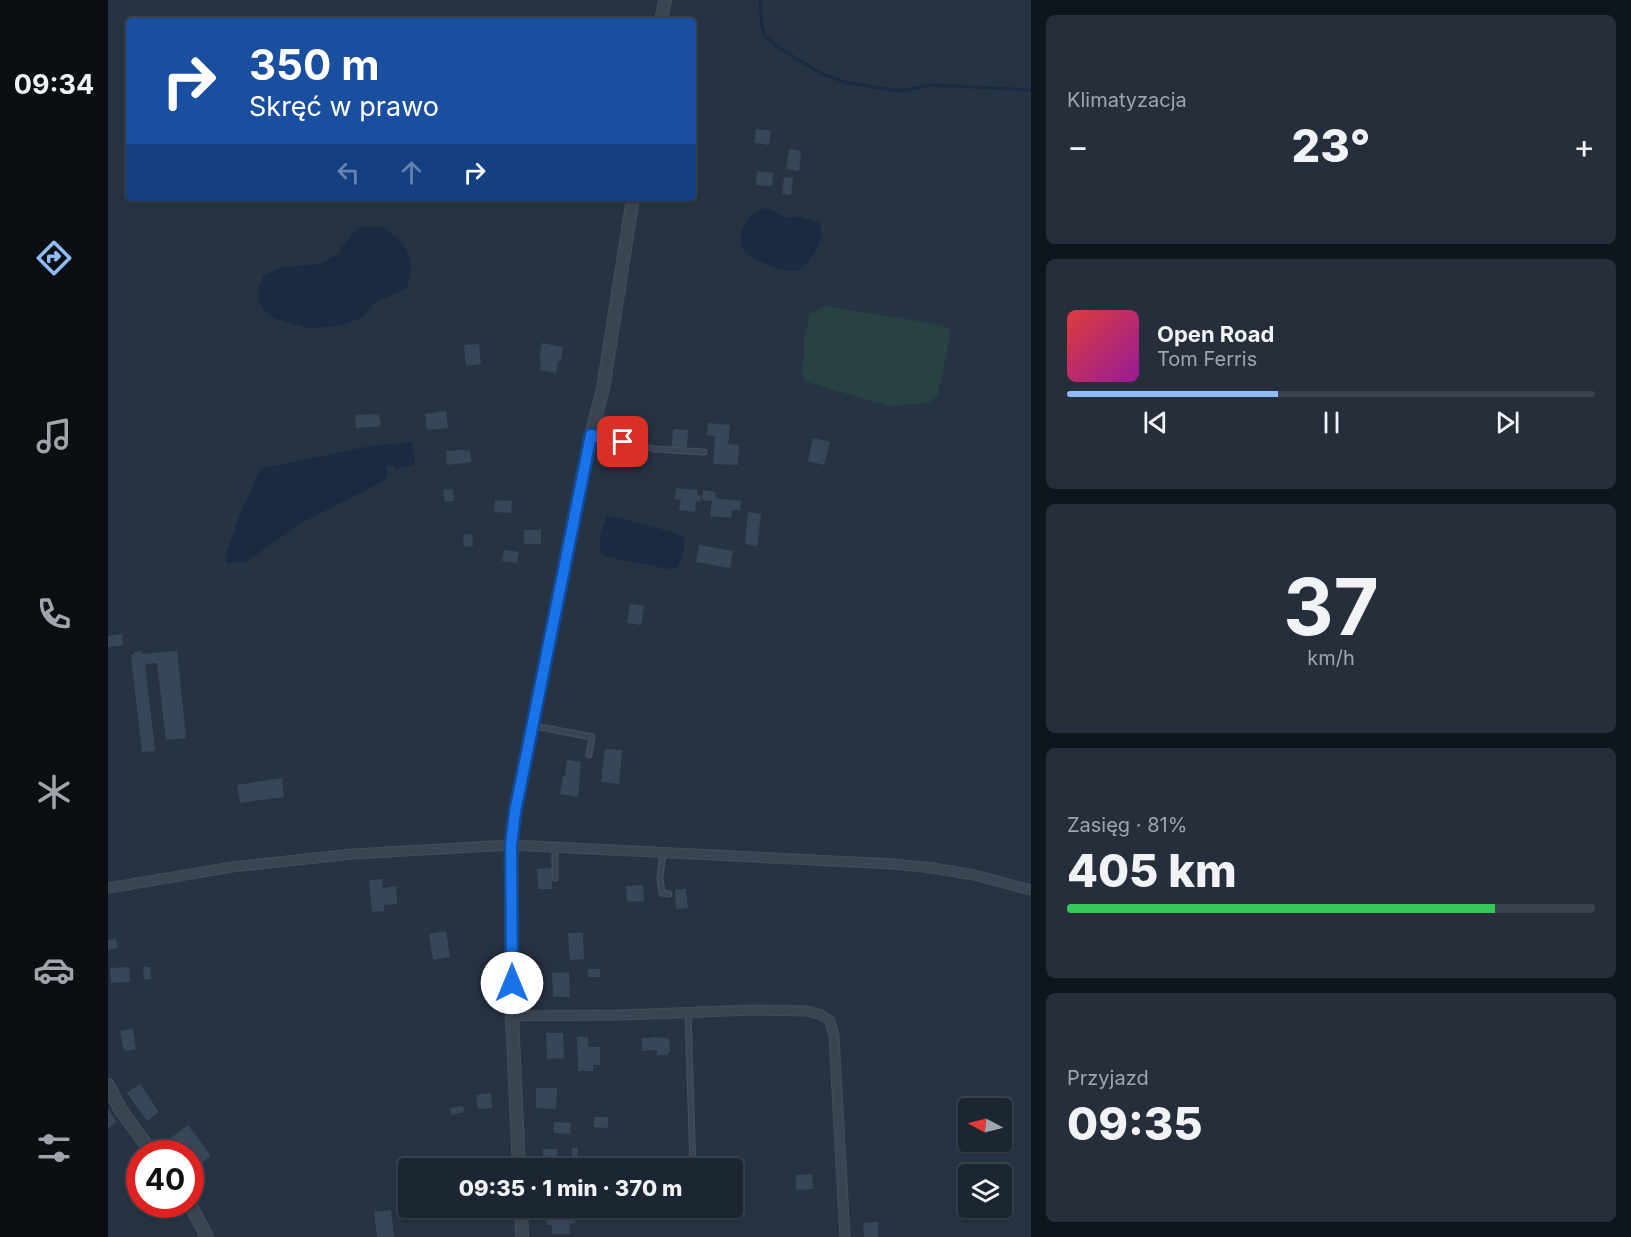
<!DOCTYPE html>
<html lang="pl">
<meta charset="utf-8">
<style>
:root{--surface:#1c2632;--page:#252e3a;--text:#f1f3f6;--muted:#a0a5ac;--line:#3a434d;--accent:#90bbf9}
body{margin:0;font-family:Inter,sans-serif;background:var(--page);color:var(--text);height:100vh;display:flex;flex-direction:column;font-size:22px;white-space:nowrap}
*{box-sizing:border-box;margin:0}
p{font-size:20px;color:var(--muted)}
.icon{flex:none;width:33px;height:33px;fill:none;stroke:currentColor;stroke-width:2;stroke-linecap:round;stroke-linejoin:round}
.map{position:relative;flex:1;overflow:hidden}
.panel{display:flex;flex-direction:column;gap:15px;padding:15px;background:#0f151c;width:600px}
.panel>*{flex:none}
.top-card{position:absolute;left:18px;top:18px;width:570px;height:183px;border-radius:6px;box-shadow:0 2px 4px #0004,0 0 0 2px var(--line);background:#1a4fa0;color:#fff;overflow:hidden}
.needle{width:39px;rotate:277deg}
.controls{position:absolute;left:850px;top:1098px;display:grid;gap:12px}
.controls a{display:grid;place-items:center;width:54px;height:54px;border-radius:6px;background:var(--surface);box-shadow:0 2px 4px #0004,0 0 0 2px var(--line);font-size:30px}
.speed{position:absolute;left:18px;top:1140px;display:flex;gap:12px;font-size:30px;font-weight:700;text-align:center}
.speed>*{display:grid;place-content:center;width:78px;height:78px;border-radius:50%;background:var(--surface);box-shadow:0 2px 4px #0004,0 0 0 2px var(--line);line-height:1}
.speed .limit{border:9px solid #d22;background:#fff;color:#111}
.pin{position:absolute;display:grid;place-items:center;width:51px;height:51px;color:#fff;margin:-26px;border-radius:12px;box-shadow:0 3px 9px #0006}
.me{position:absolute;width:66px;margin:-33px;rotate:0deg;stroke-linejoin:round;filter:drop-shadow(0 0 4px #0008)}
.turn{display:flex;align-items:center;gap:21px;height:126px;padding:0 24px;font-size:27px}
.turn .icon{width:78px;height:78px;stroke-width:2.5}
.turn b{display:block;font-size:42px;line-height:51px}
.lanes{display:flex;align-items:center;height:57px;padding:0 24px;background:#0003;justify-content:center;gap:30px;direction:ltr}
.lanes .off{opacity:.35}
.big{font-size:45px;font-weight:800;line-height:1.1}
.panel .card{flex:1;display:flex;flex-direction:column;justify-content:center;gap:9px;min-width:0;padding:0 21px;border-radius:9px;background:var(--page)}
.panel .dial{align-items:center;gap:0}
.dial b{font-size:78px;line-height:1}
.song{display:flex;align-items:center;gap:18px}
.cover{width:72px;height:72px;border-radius:9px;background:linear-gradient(135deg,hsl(0 70% 55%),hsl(300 70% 35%))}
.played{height:6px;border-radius:3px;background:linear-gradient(90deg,var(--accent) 40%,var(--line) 40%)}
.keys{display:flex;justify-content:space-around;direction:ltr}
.heat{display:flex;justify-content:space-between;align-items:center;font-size:33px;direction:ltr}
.charge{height:9px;border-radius:4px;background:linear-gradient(90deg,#34c759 81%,var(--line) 0)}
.trip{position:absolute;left:290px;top:1158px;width:345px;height:60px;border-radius:6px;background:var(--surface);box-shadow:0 2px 4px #0004,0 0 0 2px var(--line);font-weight:800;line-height:60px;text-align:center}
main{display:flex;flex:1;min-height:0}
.menu{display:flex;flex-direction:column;width:108px;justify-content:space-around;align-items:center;background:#0b0f14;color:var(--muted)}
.menu .icon{width:42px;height:42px}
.menu .active{color:var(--accent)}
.menu b{font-size:27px;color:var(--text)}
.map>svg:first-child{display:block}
.green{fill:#284143}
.water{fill:#192a41}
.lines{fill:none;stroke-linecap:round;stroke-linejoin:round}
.stream{stroke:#192a41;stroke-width:3}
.building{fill:#384758}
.service-casing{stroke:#444e5b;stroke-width:7}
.minor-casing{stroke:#444e5b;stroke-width:11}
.tertiary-casing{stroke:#444e5b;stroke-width:14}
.service{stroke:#3b4552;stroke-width:4.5}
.minor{stroke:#3b4552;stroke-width:9}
.tertiary{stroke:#3b4552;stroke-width:12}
.route-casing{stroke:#114b97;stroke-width:15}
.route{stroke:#1a73e8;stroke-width:10}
</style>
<main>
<nav class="menu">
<b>09:34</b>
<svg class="icon active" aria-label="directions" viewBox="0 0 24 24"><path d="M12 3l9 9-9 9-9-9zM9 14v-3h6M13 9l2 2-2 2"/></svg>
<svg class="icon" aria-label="music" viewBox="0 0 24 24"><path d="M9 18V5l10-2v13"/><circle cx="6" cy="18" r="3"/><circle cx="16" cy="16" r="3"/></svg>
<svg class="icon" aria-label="phone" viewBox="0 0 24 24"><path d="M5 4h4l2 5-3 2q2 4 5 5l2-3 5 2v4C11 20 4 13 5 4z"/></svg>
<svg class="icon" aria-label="climate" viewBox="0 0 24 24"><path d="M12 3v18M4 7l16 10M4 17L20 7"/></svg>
<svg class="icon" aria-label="car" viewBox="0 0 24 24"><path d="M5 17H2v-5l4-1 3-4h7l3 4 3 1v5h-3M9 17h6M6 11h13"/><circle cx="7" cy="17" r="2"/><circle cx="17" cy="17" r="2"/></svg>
<svg class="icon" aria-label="filters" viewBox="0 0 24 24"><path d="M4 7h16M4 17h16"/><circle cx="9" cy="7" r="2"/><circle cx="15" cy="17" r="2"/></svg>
</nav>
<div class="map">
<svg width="923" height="1237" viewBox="0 0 923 1237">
<rect width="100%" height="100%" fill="#263342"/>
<polygon class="green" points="718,306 835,325 843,331 830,395 820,403 781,406 699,382 693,374 696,358 696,340 702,313"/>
<g class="water">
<path d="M660 208 679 218 693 217 711 223C716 235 712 243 706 253 703 259 697 267 690 270 678 274 643 260 635 249 628 239 637 218 647 212 650 210 656 209 660 208Z"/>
<path d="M273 226C299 244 309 255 299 288L266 303 255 317 232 326 199 328 165 318 156 310 150 301 151 285 156 276 173 267 212 264 228 255 244 234 253 227Z"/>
<polygon points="304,442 307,464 288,469 285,465 278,467 280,474 277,480 191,524 138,562 118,563 117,558 128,525 152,469 263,446"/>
<path d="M499 517H510L567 533 575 537C578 548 575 557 570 567L561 569 499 557C495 555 493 554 492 549 490 540 495 525 499 517Z"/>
</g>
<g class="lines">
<polyline class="stream" points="652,0 654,26 657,36 667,45 689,59 716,75 741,83 792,91 824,85 923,90"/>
</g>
<g class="building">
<polygon points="648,129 663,131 661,145 646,143"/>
<polygon points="681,149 693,151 691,171 678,169"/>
<polygon points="649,171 665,173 664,186 648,185"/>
<polygon points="676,177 685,178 683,195 674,194"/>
<polygon points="434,343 455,347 453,361 450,361 448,373 432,370 433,359 431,359"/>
<polygon points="371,344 373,364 358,366 356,345"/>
<polygon points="338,411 340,428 319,430 317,414"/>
<polygon points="257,414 257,415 271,414 273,426 248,428 247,415"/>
<polygon points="600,423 622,425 620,444 631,445 630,465 605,464 607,436 599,435"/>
<polygon points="565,429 580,430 579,448 564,447"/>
<polygon points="705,438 722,442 716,465 700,461"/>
<polygon points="355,450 355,451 362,450 363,462 339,465 338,451"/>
<polygon points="568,488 590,490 589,495 593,496 592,502 588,501 587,512 571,510 573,500 567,499"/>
<polygon points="345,489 346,501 337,502 335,490"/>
<polygon points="595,490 608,492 607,498 633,501 632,510 624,510 623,518 602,516 604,501 594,500"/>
<polygon points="387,500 404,501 403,513 386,512"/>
<polygon points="640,512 653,514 649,546 637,544"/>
<rect x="416" y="530" width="17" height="14"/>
<polygon points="364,534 365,546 356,547 355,535"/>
<polygon points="591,545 625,551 622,568 588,562"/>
<polygon points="396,550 411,552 409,563 394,561"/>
<polygon points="522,604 536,606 533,625 519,623"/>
<polygon points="14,634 15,645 0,647 0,636"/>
<polygon points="33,651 34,654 69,651 78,738 58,740 49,663 37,664 47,751 34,752 23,655 26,655 26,652"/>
<polygon points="497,749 514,750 511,784 493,782"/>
<polygon points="459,760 473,762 470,797 452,794 455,776 457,776"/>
<polygon points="174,778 176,797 132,803 129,785"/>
<polygon points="444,868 444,889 430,889 429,869"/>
<polygon points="274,879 275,888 288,886 289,904 276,905 276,911 264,912 261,880"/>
<polygon points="535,885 536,901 519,902 518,886"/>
<polygon points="578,889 580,908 568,909 567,890"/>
<polygon points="338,931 342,957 325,960 321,934"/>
<polygon points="460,933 475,933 476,959 462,960"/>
<polygon points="8,939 10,948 0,950 0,940"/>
<polygon points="21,967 22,982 3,983 2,968"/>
<polygon points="35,967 42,967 43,979 36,979"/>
<rect x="480" y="969" width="12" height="8"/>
<polygon points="461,972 462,997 445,997 444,973"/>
<polygon points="25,1029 28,1049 16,1051 12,1031"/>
<polygon points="438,1033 455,1033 456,1058 439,1059"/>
<polygon points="469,1037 480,1037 480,1047 492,1047 492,1065 485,1065 485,1071 470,1071"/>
<polygon points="543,1037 561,1038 562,1052 560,1052 560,1055 549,1055 549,1050 534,1051 534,1038 543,1038"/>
<polygon points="32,1084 51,1112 39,1121 19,1093"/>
<polygon points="428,1088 449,1088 448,1109 428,1108"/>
<polygon points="383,1093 384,1108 370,1109 368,1095"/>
<polygon points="355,1106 356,1112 343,1115 342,1108"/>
<polygon points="0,1109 9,1122 0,1128"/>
<polygon points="486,1117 500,1117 500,1128 486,1127"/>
<polygon points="446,1122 463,1123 462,1134 446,1133"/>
<polygon points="80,1125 103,1156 85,1169 82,1165 82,1154 74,1154 63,1138"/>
<polygon points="464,1148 470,1148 469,1165 463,1165"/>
<rect x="435" y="1149" width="14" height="19"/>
<polygon points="384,1162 385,1168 369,1168 368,1164"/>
<polygon points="704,1174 705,1189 688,1190 688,1175"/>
<polygon points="443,1209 461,1209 461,1214 467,1214 467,1223 461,1224 462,1234 444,1234 444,1225 439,1225 438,1215 444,1215"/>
<polygon points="283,1210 286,1237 269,1237 266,1212"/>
<polygon points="770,1222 770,1237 756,1237 755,1223"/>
</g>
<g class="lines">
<defs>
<g id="service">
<polyline points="486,436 547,449 596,452"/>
<polyline points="427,726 484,737 481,755"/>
<polyline points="447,847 447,878"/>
<polyline points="555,853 552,878 554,893 561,894"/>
<polyline points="580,1013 585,1168"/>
</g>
<g id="minor">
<polyline points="0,888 124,867 245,854 403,845 786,864 825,868 866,875 923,890"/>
<polyline points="404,1016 514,1015 645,1010 699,1011 713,1015 722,1021 726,1036 737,1237"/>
</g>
<g id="tertiary">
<polyline points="553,21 557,0"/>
<polyline points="0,1085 12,1109 45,1154"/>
<polyline points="411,1168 404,1016 403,845 407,812 414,777 483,435 495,389 525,198"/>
<polyline points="82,1204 99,1237"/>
<polyline points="413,1208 414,1237"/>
</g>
</defs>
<use href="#service" class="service-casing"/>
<use href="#minor" class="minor-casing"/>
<use href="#tertiary" class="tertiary-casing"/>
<use href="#service" class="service"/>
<use href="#minor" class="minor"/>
<use href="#tertiary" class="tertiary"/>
</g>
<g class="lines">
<defs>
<polyline id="route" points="404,983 403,845 407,812 483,435 515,442"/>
</defs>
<use href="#route" class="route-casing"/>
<use href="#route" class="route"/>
</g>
</svg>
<div class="controls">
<a><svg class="needle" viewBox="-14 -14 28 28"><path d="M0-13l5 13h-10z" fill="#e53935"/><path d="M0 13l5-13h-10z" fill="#a0a5ac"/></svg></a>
<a><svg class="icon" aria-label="layers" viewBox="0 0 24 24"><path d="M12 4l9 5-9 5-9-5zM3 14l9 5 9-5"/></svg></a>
</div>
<div class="speed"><div class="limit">40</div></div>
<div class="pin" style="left:515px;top:442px;background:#d93025"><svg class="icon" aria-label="arrive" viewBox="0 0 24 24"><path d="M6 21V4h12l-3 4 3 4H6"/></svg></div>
<svg class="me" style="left:404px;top:983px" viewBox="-20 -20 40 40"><circle r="19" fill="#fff"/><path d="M0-13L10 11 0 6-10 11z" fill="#1a73e8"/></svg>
<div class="trip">09:35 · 1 min · 370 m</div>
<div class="top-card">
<div class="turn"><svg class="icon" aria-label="right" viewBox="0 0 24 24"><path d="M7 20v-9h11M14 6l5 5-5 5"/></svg><div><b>350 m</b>Skręć w prawo</div></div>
<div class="lanes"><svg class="icon off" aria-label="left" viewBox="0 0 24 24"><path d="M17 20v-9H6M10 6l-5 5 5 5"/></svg><svg class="icon off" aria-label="ahead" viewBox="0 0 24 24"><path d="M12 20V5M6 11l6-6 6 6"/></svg><svg class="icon" aria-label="right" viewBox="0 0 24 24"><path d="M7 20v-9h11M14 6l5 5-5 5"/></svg></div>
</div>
</div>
<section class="panel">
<div class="card"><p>Klimatyzacja</p>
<div class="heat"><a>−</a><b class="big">23°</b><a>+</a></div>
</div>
<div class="card">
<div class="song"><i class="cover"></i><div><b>Open Road</b><p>Tom Ferris</p></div></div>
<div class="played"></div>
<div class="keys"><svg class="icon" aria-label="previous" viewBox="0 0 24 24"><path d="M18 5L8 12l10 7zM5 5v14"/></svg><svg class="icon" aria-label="pause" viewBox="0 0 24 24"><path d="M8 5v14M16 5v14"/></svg><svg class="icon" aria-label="next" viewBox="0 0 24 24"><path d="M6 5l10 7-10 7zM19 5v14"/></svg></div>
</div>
<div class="card dial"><b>37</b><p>km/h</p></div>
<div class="card"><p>Zasięg · 81%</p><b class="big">405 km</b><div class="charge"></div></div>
<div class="card"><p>Przyjazd</p><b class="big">09:35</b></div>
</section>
</main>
